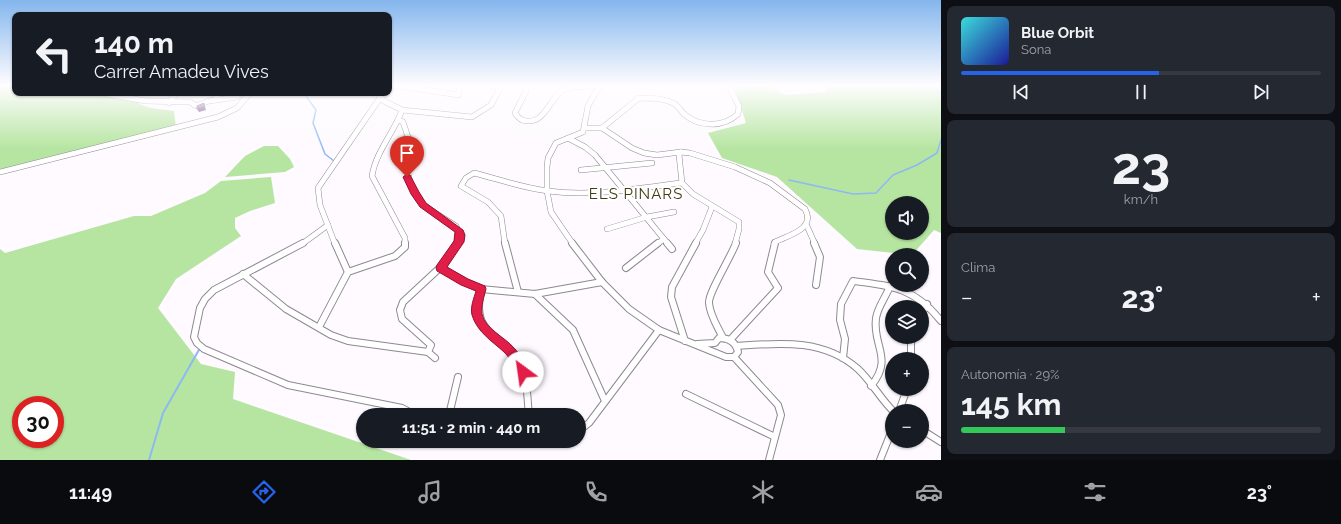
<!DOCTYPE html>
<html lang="es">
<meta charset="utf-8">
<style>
:root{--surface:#171b24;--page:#242831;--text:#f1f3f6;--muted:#9ea1a6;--line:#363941;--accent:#2563eb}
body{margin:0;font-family:Raleway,sans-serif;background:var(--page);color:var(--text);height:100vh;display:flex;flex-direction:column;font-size:15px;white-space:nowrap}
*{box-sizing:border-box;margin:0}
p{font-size:13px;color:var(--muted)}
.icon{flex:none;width:22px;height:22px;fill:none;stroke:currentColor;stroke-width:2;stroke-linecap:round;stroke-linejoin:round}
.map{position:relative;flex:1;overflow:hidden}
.details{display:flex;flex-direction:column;gap:6px;padding:6px;background:#0d0f14;width:400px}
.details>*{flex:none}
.banner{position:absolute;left:12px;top:12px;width:380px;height:84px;border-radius:8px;box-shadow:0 1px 3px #0004;background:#171b24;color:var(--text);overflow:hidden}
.controls{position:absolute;left:885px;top:196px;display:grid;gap:8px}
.controls a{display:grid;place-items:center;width:44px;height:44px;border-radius:50%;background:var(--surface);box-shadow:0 1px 3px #0004;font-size:20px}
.speed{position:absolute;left:12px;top:396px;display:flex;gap:8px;font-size:20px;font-weight:700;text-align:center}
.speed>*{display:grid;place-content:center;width:52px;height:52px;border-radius:50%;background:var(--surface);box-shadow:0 1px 3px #0004;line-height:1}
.speed .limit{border:6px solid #d22;background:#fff;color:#111}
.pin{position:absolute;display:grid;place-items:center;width:34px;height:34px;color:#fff;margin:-41px -17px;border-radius:50% 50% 50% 0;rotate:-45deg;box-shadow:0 0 4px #0007}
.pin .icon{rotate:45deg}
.me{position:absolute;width:44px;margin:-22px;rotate:329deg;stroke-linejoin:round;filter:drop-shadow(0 0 3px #0008)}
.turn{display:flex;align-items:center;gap:14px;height:84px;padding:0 16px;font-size:18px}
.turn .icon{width:52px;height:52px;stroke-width:2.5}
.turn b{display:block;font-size:28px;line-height:34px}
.big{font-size:30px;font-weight:700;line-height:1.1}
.details .widget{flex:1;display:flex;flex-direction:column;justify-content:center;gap:6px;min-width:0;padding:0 14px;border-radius:8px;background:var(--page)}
.details .dial{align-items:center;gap:0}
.dial b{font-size:52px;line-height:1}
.song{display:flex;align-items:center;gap:12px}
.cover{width:48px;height:48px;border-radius:6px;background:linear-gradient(135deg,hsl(180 70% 55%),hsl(240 70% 35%))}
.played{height:4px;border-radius:2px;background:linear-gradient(90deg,var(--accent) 55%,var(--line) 55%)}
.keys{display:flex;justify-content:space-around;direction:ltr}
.heat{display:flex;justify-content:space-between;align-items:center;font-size:22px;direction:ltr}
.charge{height:6px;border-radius:3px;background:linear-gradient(90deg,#34c759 29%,var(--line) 0)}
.trip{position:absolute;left:356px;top:408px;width:230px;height:40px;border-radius:20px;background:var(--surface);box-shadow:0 1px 3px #0004;font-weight:700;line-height:40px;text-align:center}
.menu{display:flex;height:64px;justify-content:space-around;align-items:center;background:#090b0e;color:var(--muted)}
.menu .icon{width:28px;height:28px}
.menu .selected{color:var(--accent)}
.menu b{font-size:18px;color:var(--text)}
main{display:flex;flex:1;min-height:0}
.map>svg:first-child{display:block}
.green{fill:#b5e5a0;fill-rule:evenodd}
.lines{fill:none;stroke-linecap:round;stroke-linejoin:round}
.stream-far1{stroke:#8eb8f4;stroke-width:1.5}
.stream{stroke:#8eb8f4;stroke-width:2}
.minor-far1-casing{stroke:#8e8990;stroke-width:6}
.minor-casing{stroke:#8e8990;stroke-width:8}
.minor-far1{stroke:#fff;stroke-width:5}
.minor{stroke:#fff;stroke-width:6}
.shaded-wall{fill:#64457a}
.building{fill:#8f63ae;stroke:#64457a}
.route{fill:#e11d48;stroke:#92132f}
.labels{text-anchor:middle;stroke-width:4;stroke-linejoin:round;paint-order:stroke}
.neighbourhood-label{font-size:15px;letter-spacing:1px;fill:#403c12;stroke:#fff}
</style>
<main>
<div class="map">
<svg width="941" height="460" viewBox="0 0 941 460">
<rect width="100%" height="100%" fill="#fefaff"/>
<g class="green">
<polygon points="0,85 15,85 15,93 97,93 112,98 142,101 139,104 151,108 174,111 176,128 0,172"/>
<path d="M734 85H768L785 95 825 92 829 85H941V233L934 230 912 255 857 249 777 177 722 158 708 133 746 123ZM892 203H922V233H892Z"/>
<polygon points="264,146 278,146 290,159 294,167 285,172 225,177 245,156"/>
<path d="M271 177 275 203 250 211 235 218V228L241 236 176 279 158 308 201 364 235 372 233 399 411 460H0V249L5 253 134 216H151L205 193 221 181ZM21 405H55V439H21Z"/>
</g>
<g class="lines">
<g class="stream-far1">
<polyline points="925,85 941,93"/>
<polyline points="304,93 316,110 313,123 325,154 334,161"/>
<polyline points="789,180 853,194 876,193 893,175 917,165 937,153 941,140"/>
</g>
<polyline class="stream" points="149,460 163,413 200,348"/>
<defs>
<g id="minor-far1">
<polyline points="393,85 459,95 459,85"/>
<polyline points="490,85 499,88"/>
<path d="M524 85 526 91 515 113C518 118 521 121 527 121 545 123 550 98 563 90 574 85 588 86 600 86"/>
<polyline points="101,93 146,101 190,102 196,106 209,101 237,97 240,93"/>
<polyline points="213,93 219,99"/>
<polyline points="377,93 384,101 402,110 472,117 491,105 502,85"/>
<polyline points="169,103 176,93"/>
<path d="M402 110C394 133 376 151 372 176L405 238V244"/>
<polyline points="399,120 403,122 409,140 406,166 411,185 423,205 456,226 460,235 457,244"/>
<path d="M585 128H602L632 148 644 153 657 155 681 152 690 153 735 167 770 183 805 209C816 229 789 235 775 242L774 244"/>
<path d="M602 128 639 98C650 98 663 98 673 103 678 105 680 110 684 114 699 127 723 128 738 114L739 106 728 85"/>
<polyline points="568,138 585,147 595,155 668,244"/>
<polyline points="681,152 679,155 682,183 693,194 739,222 739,229 735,244"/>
<polyline points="581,170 652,163"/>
<polyline points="0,172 218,117 237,108 250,93"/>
<polyline points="807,226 815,244"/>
<polyline points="607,229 647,217 674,212"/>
<polyline points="302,244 328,225"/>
<polyline points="335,244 320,205 318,188 380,98"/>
<path d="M505 244 501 216 488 202 461 186 466 178 474 173C498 179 523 188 548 191 593 197 638 188 682 183"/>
<polyline points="573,244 551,212 547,191 547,167 548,158 556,143 583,132 588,106 600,85"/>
<polyline points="657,244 664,239"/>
<polyline points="695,244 703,230 712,207"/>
</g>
<g id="minor">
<polyline points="303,243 214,290 205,299 200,308 194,337 197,343 204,349 288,385 402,408 415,415"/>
<polyline points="335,243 348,272"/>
<polyline points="505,243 518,292"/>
<path d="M572 243 602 282 629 309 659 330 726 357H734L738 352C736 342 729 338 719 338L715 343 697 344"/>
<polyline points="667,243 672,249"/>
<polyline points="814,243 820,257 816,285"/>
<polyline points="441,268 465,282 481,289 535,294 602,282"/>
<polyline points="626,268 658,243"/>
<polyline points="243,274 286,309 331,335 348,341 428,352"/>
<path d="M481 289C471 337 500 330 519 363 528 378 527 398 529 415"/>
<polyline points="535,294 573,330 605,401"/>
<polyline points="922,313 927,304"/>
<polyline points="319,327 348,272 395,256 405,247 405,243"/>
<polyline points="911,337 911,359"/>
<path d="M723 338C718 327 710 316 709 303 708 293 731 257 736 243"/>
<polyline points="730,340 778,288 768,272 775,243"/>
<polyline points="685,341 671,297 672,287 696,243"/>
<path d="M736 346C779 343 823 338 858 369 871 381 880 398 893 411"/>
<polyline points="734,357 778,405 781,415 769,460"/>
<polyline points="435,358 428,352 431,345 402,319 400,310 403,302 445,263 457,243"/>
<path d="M843 358 845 339 840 320 841 304 853 281C893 286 915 288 941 321"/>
<path d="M871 386C894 358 872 346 876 318 878 306 886 297 890 286"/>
<polyline points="686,394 775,437"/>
<polyline points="899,411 907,389"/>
<polyline points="449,415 458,377"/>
<polyline points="922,430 941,442"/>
<polyline points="579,431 589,423 659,330"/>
<polyline points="880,460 892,430"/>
</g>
</defs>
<use href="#minor-far1" class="minor-far1-casing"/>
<use href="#minor" class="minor-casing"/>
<use href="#minor-far1" class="minor-far1"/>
<use href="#minor" class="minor"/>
</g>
<polygon class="shaded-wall" points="204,103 206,110 199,112 197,109"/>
<polygon class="building" points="204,103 204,107 197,109 197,106"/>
<linearGradient id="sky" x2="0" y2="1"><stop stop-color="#84b6ed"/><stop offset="0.57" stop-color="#fffdff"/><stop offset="1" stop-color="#fffdff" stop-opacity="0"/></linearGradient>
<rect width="941" height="150" fill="url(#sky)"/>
<path class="route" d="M407 174 410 175 419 192 426 203 463 230 465 235 464 242 447 267 468 279 485 286 486 289C484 297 481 305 482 314 485 329 505 337 514 348 521 355 525 363 529 372L527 376 523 377 519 376C515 367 511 359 504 352 492 341 477 332 472 315 470 307 474 298 476 291L461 285 437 271 436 268 437 265 454 241 455 232 420 207 411 194 403 177Z"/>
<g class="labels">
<g class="neighbourhood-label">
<text x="636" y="199">ELS PINARS</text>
</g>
</g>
</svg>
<div class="controls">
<a><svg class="icon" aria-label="sound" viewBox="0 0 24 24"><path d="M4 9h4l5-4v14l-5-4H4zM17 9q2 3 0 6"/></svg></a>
<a><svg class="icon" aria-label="search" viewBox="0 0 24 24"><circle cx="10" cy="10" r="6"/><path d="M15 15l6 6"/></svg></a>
<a><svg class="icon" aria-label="layers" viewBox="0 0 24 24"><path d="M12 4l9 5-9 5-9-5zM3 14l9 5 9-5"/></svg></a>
<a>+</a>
<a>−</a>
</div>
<div class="speed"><div class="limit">30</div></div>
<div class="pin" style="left:407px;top:177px;background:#d93025"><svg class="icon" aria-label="arrive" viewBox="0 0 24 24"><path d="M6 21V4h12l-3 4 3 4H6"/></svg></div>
<svg class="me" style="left:523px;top:372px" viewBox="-20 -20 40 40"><circle r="19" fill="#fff"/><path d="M0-13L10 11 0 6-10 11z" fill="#e11d48"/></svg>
<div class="trip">11:51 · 2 min · 440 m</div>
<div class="banner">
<div class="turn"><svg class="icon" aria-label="left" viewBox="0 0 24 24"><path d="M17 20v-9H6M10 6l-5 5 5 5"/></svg><div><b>140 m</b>Carrer Amadeu Vives</div></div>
</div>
</div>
<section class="details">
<div class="widget">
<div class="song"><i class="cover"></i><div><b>Blue Orbit</b><p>Sona</p></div></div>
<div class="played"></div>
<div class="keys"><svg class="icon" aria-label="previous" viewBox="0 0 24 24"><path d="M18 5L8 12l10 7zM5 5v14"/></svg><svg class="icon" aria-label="pause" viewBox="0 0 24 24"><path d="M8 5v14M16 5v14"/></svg><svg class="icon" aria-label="next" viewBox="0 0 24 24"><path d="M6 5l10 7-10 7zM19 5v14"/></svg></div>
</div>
<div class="widget dial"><b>23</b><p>km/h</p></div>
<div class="widget"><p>Clima</p>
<div class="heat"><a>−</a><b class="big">23°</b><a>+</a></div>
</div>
<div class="widget"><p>Autonomía · 29%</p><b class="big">145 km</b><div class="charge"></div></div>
</section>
</main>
<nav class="menu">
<b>11:49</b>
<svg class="icon selected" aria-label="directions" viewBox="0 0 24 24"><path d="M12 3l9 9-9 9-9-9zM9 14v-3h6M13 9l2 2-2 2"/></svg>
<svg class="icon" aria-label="music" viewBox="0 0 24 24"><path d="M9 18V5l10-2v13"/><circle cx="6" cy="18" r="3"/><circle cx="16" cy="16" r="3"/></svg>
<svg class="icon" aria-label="phone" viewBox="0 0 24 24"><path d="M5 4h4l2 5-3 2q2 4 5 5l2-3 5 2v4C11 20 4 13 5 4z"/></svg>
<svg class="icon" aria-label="climate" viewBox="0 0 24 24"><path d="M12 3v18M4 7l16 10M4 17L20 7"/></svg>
<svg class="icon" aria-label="car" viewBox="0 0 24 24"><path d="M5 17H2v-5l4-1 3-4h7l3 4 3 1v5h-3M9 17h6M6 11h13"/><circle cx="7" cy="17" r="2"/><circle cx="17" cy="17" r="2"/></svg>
<svg class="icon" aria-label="filters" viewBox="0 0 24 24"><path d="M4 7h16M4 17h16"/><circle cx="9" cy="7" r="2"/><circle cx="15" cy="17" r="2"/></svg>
<b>23°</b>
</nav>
